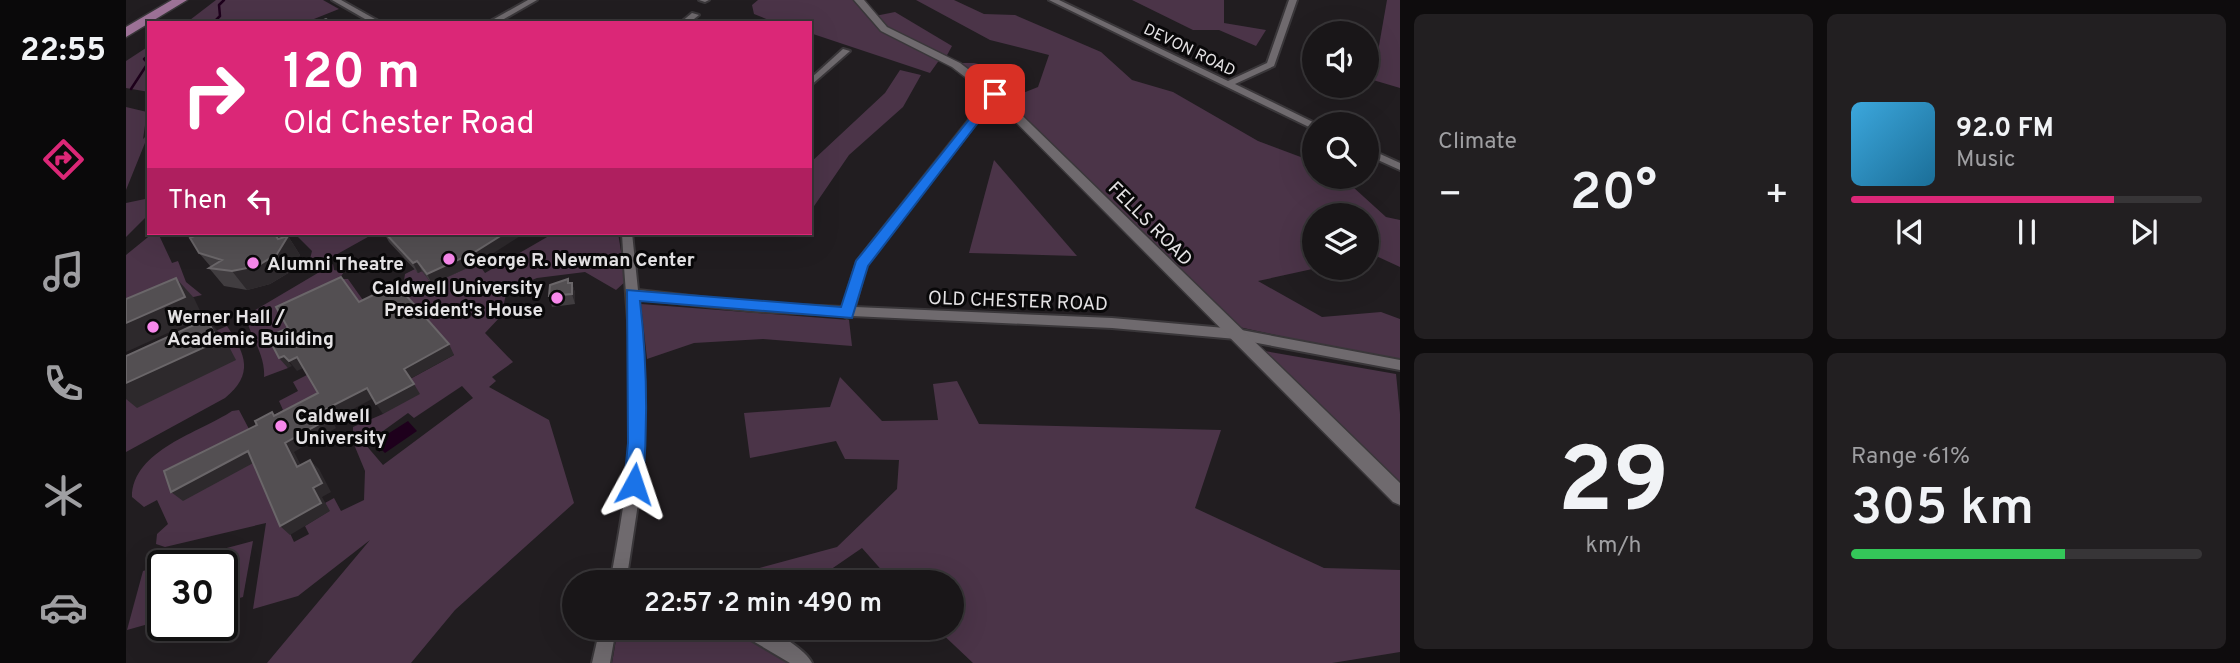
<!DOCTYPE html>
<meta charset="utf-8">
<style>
:root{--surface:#191618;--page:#221f21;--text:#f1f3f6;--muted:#9f9fa2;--line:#373537;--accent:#db2777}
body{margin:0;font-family:Overpass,sans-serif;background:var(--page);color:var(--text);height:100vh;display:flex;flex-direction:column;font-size:26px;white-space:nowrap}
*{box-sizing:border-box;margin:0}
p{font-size:23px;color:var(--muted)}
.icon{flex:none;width:38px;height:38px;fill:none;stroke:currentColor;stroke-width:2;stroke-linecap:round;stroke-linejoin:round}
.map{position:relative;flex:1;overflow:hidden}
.details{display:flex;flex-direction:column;gap:14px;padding:14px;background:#0e0c0d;width:840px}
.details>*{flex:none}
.banner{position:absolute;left:21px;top:21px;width:665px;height:214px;border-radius:0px;box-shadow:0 7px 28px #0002,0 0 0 2px var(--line);background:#db2777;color:#fff;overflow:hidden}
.tools{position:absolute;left:1176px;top:21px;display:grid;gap:14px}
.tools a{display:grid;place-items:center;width:77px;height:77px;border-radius:50%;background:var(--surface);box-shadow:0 7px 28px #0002,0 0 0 2px var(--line);font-size:35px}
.speed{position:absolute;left:21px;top:550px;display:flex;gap:14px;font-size:35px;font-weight:700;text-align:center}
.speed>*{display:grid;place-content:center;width:91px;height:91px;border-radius:50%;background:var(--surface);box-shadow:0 7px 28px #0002,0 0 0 2px var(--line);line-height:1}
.speed .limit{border:4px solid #111;border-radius:10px;background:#fff;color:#111}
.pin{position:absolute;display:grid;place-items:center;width:60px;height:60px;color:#fff;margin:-30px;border-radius:14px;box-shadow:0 4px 10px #0006}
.me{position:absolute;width:77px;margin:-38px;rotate:5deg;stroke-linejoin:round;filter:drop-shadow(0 0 5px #0008)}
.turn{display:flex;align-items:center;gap:24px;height:147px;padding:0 21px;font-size:32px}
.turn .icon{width:91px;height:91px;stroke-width:2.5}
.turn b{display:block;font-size:49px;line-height:60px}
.then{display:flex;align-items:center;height:66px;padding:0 21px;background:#0003;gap:14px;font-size:26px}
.big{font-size:52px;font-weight:600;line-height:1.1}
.details .card{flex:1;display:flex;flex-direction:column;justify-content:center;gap:10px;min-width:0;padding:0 24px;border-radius:10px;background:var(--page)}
.details .dial{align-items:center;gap:0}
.dial b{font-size:91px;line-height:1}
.song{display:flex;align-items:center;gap:21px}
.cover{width:84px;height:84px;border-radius:10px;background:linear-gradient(135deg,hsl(200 70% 55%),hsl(200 70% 35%))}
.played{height:7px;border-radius:4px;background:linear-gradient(90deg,var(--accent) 75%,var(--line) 75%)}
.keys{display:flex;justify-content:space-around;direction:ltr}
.heat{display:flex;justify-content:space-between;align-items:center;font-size:38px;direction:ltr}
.charge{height:10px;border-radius:5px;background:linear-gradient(90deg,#34c759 61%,var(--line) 0)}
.details .tiles{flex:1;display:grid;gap:14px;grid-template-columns:repeat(2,1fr)}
.trip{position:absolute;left:436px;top:570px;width:402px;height:70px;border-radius:35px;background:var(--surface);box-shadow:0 7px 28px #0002,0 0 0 2px var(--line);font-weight:600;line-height:70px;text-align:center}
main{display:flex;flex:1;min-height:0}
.dock{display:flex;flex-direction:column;width:126px;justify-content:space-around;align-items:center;background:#0a090a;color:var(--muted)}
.dock .icon{width:49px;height:49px}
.dock .active{color:var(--accent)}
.dock b{font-size:32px;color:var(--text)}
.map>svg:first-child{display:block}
.green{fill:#4b3448;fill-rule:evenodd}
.water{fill:#1e001c}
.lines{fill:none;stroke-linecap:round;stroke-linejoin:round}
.stream{stroke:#1e001c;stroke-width:2.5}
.minor-casing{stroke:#3a373a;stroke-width:4}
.tertiary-casing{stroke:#3a373a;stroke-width:3}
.primary-casing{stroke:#3a373a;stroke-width:3}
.minor{fill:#6f6a6e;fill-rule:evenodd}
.tertiary{fill:#6f6a6e;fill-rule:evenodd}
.primary{fill:#9e7398;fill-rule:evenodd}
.wall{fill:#413d40}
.shaded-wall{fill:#2d292c}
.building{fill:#534f52;stroke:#6a6669;stroke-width:2}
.route{fill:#1a73e8;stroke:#114b97;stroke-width:2}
.poi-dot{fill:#f788eb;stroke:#090809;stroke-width:2.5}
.labels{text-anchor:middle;stroke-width:6;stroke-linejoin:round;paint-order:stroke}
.far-street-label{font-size:16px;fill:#e4e2e4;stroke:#090809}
.street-label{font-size:19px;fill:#e4e2e4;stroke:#090809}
.poi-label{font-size:19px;font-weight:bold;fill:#e4e2e4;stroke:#090809;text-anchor:start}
</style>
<main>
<nav class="dock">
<b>22:55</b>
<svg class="icon active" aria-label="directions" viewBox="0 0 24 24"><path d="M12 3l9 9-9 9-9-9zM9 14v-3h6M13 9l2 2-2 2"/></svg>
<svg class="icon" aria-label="music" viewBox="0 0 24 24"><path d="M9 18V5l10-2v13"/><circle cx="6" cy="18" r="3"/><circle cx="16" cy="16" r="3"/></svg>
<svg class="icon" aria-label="phone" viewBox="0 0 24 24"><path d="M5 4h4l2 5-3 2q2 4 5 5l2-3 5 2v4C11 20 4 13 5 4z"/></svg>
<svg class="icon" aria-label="climate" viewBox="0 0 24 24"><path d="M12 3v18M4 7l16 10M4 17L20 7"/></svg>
<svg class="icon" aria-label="car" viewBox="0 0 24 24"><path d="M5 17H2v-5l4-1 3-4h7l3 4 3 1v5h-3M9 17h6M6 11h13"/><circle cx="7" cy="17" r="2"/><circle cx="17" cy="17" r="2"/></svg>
</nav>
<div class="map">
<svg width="1274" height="663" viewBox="0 0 1274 663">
<rect width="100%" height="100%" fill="#211d20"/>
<g class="green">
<polygon points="90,0 197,0 213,9 178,23 60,23"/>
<polygon points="632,0 727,0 756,31 814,59 804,73 684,33 684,23 650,23 628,14 626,5"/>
<polygon points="790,0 828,0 858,14 889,15 975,52 1006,80 1047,92 1132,141 1188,162 1188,177 1216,177 1260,217 1274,220 1274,267 1248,255 1241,257 1241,215 1188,215 1188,268 1191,268 1132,281 1196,317 1255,312 1274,319 1274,362 1113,327 877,101 912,87 923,55 864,40"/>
<polygon points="1006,0 1098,0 1098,23 1140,30 1130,46 1093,30 1067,30"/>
<polygon points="1261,0 1274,0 1274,88 1247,80"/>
<polygon points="769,12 826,46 820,57 763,28 749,16"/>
<polygon points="23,46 23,92 0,88 0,61"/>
<polygon points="833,63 848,63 882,71 885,84 873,94"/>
<polygon points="774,70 795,75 777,107 723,155 684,212 684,163 759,93"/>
<polygon points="0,107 21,112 17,139 23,133 0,190"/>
<polygon points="868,160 951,256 843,253"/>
<polygon points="19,199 23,214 0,237 0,203"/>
<polygon points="27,233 32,233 46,263 52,261 60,282 76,295 0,313 0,255"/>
<polygon points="168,233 249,233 181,271 186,251"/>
<path d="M428 233H492L500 281 490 290 459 272 411 278 381 290 375 316 359 333 387 362 366 377 370 381 363 387 423 420 448 503 329 610 285 663H141L244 540 172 596 127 609 140 523 39 547 30 544 31 534 42 524 31 500 18 507 6 497C6 450 75 432 106 411L113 410 123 429 157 410 153 401 172 391 167 382 183 374 200 403 131 461 168 542 183 534 179 526 203 511 199 503 208 498 215 511 238 500 239 471 227 442V427L257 414 284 379 328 355 276 294 279 274 289 269 292 273 296 271 306 284 352 263 359 273ZM336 386 347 398 257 465 239 444 282 413 288 418Z"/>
<path d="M207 264 208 270 218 272 213 279H222L244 310 151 348 162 368 138 377C140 352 118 327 121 315Z"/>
<polygon points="515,304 723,320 726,346 637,339 568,343 521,359"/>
<path d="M101 326C120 355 128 374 99 398L0 452V370Z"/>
<polygon points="1133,350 1270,374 1274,414 1274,491"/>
<polygon points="714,377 756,421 812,420 807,384 831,381 853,424 1095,430 1069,508 1198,568 1274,570 1274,652 1206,663 847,663 810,628 826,628 826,583 767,583 736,548 685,583 627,583 626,570 711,547 771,489 773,460 719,459 710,441 624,458 618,413 704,407"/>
<polygon points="127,541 117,597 96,603 94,565 97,549"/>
<polygon points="37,565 37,606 33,621 1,630 17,571"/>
<polygon points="492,628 596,628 613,634 662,663 486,663"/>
</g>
<polygon class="water" points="282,421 291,431 259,453 256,450 253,452 249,442"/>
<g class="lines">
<g class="stream">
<polyline points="87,23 94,16 93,5 98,0"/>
<polyline points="5,89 22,63 18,59 23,55"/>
</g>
<defs>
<g id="minor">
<polygon points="206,0 215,0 256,23 246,23"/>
<polygon points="402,0 411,0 371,23 361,23"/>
<polygon points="573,0 583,0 579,2"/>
<polygon points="923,0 933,0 1102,81 1141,63 1163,0 1171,0 1148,66 1109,84 1191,124 1188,124 1188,129 1185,128"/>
<polygon points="566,13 573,15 563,23 554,23"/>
<polygon points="717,49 724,51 684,86 684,79"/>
<path d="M868 91 871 92V96L740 265 729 307 986 318 1110 329 1274 360V370L1110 339 986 328 726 316 721 318 716 315 627 311 513 299 519 393 518 446 513 497 500 583H484C494 529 504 474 505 419 507 356 499 295 496 233H506L512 290 627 303 717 307 731 261 865 92Z"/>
<polygon points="1241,148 1274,163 1274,170 1241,155"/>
<polygon points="474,628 490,628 484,663 466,663"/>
<path d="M613 628C620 628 628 627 636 628 649 630 681 651 686 663H664L615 634Z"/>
</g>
<polygon id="tertiary" points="728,0 738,0 761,27 834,63 872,92 1274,483 1274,505 1267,502 864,96 826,67 755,31"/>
<polygon id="primary" points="46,0 61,0 0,37 0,27"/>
</defs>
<use href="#minor" class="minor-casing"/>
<use href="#tertiary" class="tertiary-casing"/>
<use href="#primary" class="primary-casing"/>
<use href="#minor" class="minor"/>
<use href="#tertiary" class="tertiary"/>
<use href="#primary" class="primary"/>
</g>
<g class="wall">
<polygon points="258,233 352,263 306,284 296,271 292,273 263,242"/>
<polygon points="134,234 153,239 162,236 174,255 164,272 144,284 121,290 98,286 83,268 85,267 73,253"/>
<polygon points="442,279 443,283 446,283 449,293 449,304 426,307 423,296"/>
</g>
<g class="shaded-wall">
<polygon points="379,233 399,233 352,263 306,284 301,274"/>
<polygon points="162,236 174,255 164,272 144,284 121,290 106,271 157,245"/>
<polygon points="291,261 296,271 292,273 287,263"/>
<polygon points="50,278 68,298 77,317 0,352 0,323"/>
<polygon points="446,283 449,293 449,304 446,294"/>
<polygon points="81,319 99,339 110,360 11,408 0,399 0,383"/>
<polygon points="323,344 328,355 284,379 278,369"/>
<polygon points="158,356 166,366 162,368 153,358"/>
<polygon points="171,357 179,367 171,371 163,361"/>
<polygon points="288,384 294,394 257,414 250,404"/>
<polygon points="241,388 248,398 206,420 210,428 168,452 181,477 171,467 159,443 198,410"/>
<polygon points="122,451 131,461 57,501 45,492"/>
<polygon points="184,460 193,469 205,492 196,497 204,511 164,535 154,526 187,488"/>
</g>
<g class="building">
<polygon points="200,19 206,23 190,23"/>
<polygon points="72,233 129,233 144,235 148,233 152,239 162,236 151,254 131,266 106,271 83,268 96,260 73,253 64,238 73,234"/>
<polygon points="259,233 379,233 347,253 301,274 291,261 287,263"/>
<polygon points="215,277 233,302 270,284 323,344 278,369 288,384 250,404 241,388 198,410 202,419 159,443 171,467 184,460 196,483 187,488 195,503 154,526 122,451 45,492 38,471 131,425 129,421 146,412 148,416 192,393 171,357 163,361 158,356 153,358 142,337 162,328 150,307"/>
<polygon points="50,278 59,297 0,323 0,299"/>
<polygon points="442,279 442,283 446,283 446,294 423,296 424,285"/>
<polygon points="81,319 92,341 0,383 0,356"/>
</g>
<path class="route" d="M865 92 874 94 742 266 726 318 514 301C521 362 522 423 517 484L514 490 508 493 501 490 498 484 502 443 501 290 715 307 730 261Z"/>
<g class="poi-dot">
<circle cx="323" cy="259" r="7"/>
<circle cx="127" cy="263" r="7"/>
<circle cx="431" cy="298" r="7"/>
<circle cx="27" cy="327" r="7"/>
<circle cx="155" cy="426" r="7"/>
</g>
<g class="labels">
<g class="far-street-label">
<text transform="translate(1064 49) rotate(26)" y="6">DEVON ROAD</text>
</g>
<g class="street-label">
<text transform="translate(1025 223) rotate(45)" y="7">FELLS ROAD</text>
<text transform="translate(892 300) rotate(2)" y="7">OLD CHESTER ROAD</text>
</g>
<g class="poi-label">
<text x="337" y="266">George R. Newman Center</text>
<text x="141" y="270">Alumni Theatre</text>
<text x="417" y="294" text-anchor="end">Caldwell University<tspan x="417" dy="22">President's House</tspan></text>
<text x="41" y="323">Werner Hall /<tspan x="41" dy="22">Academic Building</tspan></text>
<text x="169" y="422">Caldwell<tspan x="169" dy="22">University</tspan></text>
</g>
</g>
</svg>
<div class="tools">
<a><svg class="icon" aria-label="sound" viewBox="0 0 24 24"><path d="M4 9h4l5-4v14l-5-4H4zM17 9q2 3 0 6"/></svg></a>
<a><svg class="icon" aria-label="search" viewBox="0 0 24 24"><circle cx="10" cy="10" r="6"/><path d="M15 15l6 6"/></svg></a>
<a><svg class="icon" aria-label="layers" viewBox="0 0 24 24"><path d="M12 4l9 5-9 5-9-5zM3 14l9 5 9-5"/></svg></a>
</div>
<div class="speed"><div class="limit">30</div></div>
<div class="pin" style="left:869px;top:94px;background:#d93025"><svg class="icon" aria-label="arrive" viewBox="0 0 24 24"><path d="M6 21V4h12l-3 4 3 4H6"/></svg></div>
<svg class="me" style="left:508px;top:484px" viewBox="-20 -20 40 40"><path d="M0-17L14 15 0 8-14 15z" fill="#1a73e8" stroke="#fff" stroke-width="4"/></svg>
<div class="trip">22:57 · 2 min · 490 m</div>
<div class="banner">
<div class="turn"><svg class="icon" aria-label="right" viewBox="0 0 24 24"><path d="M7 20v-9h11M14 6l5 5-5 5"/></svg><div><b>120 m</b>Old Chester Road</div></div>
<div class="then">Then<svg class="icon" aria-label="left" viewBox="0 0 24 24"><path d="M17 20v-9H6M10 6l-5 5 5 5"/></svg></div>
</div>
</div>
<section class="details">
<div class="tiles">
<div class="card"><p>Climate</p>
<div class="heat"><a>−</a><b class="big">20°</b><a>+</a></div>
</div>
<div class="card">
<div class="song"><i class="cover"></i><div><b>92.0 FM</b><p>Music</p></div></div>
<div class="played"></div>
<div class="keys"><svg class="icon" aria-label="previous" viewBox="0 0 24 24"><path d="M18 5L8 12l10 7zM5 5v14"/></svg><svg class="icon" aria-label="pause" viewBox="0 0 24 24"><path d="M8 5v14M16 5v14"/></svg><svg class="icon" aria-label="next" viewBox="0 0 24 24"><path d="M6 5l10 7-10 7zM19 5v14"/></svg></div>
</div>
<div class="card dial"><b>29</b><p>km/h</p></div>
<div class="card"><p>Range · 61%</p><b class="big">305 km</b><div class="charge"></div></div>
</div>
</section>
</main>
